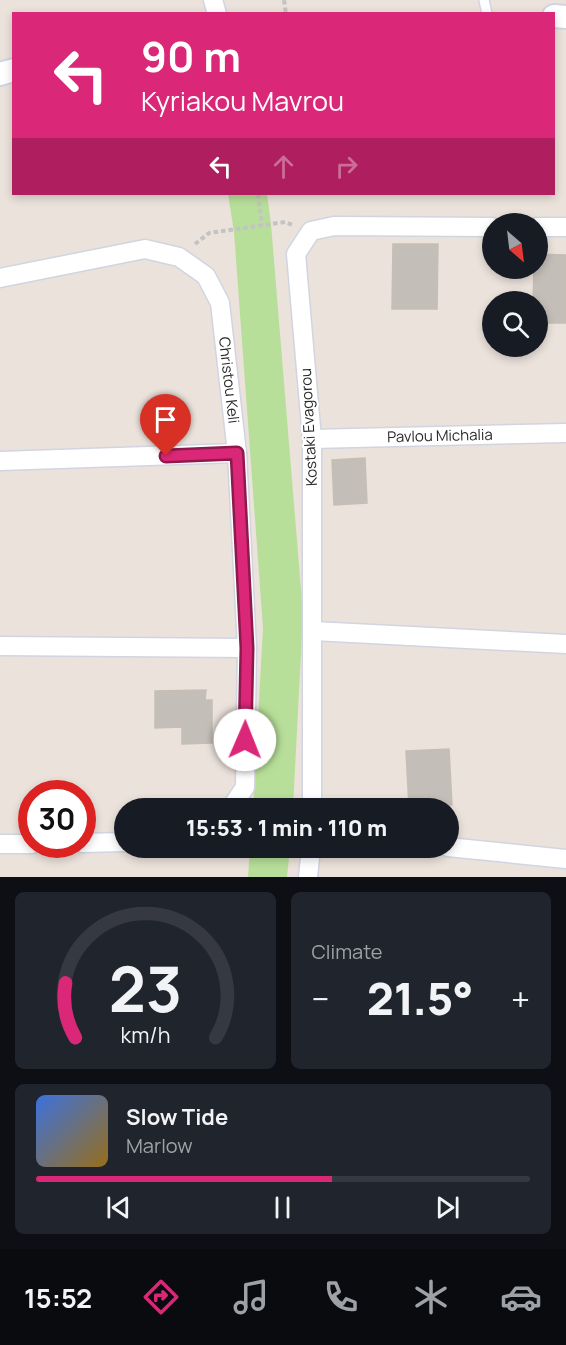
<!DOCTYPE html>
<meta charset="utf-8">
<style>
:root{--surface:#171b24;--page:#20242c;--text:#f1f3f6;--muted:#9ea1a6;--line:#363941;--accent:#db2777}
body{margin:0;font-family:Manrope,sans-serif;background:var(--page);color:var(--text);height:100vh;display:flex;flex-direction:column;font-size:22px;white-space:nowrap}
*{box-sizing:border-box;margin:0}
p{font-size:20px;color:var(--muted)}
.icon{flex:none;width:33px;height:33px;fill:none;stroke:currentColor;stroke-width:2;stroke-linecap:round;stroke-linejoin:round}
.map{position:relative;height:877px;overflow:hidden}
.panel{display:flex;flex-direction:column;gap:15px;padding:15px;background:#0d0f14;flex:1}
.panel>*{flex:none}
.guide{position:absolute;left:12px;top:12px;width:543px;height:183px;border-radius:0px;box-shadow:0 3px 9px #0003;background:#db2777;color:#fff;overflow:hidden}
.needle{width:39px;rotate:152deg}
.tools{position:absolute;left:482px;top:213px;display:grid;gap:12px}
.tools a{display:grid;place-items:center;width:66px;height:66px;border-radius:50%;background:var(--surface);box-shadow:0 3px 9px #0003;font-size:30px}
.speed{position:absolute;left:18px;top:780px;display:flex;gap:12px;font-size:30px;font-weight:700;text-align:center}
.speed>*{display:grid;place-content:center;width:78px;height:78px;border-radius:50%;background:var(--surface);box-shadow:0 3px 9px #0003;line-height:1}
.speed .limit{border:9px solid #d22;background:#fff;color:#111}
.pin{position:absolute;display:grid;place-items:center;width:51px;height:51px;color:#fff;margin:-62px -26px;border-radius:50% 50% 50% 0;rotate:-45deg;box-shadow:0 0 6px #0007}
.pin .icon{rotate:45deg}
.me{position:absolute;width:66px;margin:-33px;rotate:1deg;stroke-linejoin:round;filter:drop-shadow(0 0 4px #0008)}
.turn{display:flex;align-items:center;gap:21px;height:126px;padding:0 30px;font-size:27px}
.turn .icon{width:78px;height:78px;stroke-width:2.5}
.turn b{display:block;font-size:42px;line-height:51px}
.lanes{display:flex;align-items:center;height:57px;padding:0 30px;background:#0003;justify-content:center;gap:30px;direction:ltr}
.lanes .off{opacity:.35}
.big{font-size:45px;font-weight:800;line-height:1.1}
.panel .tile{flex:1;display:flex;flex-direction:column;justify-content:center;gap:9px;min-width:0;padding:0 21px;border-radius:9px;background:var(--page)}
.panel .dial{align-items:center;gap:0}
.dial svg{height:156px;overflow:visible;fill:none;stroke:var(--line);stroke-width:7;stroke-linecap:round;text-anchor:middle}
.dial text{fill:var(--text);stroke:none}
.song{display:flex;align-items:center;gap:18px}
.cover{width:72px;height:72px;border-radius:9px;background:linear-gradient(135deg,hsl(220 70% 55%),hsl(40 70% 35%))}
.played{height:6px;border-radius:3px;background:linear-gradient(90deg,var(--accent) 60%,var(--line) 60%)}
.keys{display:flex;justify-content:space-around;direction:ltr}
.heat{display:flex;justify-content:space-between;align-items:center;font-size:33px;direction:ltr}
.panel .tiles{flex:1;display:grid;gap:15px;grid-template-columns:1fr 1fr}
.tile:last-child{grid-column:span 2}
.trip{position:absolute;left:114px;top:798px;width:345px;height:60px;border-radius:30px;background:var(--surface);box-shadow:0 3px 9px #0003;font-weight:800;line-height:60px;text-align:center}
.menu{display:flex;height:96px;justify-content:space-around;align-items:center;background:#090b0e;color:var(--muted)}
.menu .icon{width:42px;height:42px}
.menu .current{color:var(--accent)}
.menu b{font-size:27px;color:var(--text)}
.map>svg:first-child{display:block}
.green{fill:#b7df99}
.building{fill:#c3beb7;stroke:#c6beb5;stroke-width:1.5}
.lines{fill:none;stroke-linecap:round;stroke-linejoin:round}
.service-casing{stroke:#d0d5e1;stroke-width:12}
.minor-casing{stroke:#d0d5e1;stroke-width:21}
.tertiary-casing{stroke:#d0d5e1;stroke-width:26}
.path{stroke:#c3c3c3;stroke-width:4;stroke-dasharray:4.5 3;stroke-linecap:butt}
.service{stroke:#fff;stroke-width:9}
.minor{stroke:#fff;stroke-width:18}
.tertiary{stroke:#fff;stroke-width:22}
.route-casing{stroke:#8e194d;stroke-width:15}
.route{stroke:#db2777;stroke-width:10}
.labels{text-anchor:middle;stroke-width:4.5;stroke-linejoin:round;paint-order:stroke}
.street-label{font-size:15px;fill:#292929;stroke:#fff}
</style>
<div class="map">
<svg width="566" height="877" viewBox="0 0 566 877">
<rect width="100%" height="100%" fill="#ebe2db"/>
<g class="green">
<polygon points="228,194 267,194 271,224 303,614 293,808 253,808 263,628 234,232"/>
<polygon points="250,848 290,848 287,877 248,877"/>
</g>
<g class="building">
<polygon points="393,244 438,244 437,309 392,309"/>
<polygon points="537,254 566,255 566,323 537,323 537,302 533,302 534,268 537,268"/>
<polygon points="365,458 367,503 334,505 332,460"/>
<polygon points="206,690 205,700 212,700 212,743 182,744 182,727 155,728 155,691"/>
<polygon points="449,749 452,805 409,807 406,751"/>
</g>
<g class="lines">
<defs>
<polyline id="service" points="484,0 487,14"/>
<g id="minor">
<polyline points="213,0 217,14"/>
<polyline points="537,227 566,227"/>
<path id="s1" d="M0 278 145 249 179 257 206 276 220 303 237 453 247 648 245 787 231 808"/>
<path id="s2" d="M312 439 566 433"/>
<polyline points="0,461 237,453"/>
<polyline points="313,631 566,644"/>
<polyline points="0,646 247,648"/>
<polyline points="312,808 312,439 296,254 311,231 334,226 492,227"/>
<polyline points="82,843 124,842"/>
<polyline points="0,844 32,844"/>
<polyline points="448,847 566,859"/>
<polyline points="308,877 311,848"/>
</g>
<g id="tertiary">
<polyline points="554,16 566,17"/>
<polyline points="0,74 14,70"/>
</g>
</defs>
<use href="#service" class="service-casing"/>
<use href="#minor" class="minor-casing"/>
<use href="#tertiary" class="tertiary-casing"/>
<g class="path">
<polyline points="284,0 286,14"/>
<polyline points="258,194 262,225"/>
<polyline points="195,244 209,233 285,222 293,225"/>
</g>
<use href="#service" class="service"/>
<use href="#minor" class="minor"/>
<use href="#tertiary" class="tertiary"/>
</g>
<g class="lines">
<defs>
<polyline id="route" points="166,456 237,453 247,648 245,740"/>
</defs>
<use href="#route" class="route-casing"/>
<use href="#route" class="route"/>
</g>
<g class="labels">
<g class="street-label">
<text dy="5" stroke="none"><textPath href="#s1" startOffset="324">Christou Keli</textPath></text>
<text transform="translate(309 427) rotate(-93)" y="5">Kostaki Evagorou</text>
<text dy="5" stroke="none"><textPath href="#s2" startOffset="128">Pavlou Michalia</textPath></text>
</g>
</g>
</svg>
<div class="tools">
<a><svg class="needle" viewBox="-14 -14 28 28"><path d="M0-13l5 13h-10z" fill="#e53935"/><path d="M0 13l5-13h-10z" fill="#9ea1a6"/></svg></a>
<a><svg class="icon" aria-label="search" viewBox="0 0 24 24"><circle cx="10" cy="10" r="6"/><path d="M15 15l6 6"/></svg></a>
</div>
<div class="speed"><div class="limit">30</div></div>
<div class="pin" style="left:166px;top:456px;background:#d93025"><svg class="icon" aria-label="arrive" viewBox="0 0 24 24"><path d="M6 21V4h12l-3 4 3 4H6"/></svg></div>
<svg class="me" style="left:245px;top:740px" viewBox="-20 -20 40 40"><circle r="19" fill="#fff"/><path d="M0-13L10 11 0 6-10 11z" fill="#db2777"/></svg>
<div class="trip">15:53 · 1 min · 110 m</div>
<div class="guide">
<div class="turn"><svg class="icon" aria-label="left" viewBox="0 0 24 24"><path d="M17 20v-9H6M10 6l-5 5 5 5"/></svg><div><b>90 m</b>Kyriakou Mavrou</div></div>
<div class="lanes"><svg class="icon" aria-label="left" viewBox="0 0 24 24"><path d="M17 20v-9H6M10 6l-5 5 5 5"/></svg><svg class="icon off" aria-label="ahead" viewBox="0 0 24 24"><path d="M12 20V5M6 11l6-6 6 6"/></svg><svg class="icon off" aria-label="right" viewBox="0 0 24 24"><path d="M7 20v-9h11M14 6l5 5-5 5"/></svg></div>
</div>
</div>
<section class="panel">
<div class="tiles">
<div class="tile dial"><svg viewBox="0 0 100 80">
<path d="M14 69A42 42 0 1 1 86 69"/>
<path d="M14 69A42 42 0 0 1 9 41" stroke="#db2777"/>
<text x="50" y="56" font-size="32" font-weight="700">23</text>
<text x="50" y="72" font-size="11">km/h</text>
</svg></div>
<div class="tile"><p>Climate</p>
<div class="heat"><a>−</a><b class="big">21.5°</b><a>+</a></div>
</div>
<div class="tile">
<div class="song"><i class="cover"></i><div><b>Slow Tide</b><p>Marlow</p></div></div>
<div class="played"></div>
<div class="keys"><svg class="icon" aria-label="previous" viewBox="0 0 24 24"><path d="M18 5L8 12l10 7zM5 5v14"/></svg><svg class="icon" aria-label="pause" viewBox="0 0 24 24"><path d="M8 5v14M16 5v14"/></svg><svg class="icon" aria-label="next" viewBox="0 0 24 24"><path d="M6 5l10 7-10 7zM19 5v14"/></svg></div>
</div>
</div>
</section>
<nav class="menu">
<b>15:52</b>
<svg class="icon current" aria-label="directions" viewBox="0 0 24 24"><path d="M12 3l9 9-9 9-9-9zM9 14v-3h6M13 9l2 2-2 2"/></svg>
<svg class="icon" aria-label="music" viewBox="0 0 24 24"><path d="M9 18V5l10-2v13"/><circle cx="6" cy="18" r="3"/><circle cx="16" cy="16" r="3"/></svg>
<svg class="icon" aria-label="phone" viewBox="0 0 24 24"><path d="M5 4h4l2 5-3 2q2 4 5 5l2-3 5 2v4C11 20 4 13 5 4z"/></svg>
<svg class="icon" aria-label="climate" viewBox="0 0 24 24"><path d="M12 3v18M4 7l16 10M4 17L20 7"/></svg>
<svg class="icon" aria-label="car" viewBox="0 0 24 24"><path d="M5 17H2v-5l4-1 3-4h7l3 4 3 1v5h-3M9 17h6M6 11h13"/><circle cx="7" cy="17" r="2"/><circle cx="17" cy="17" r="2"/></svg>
</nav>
